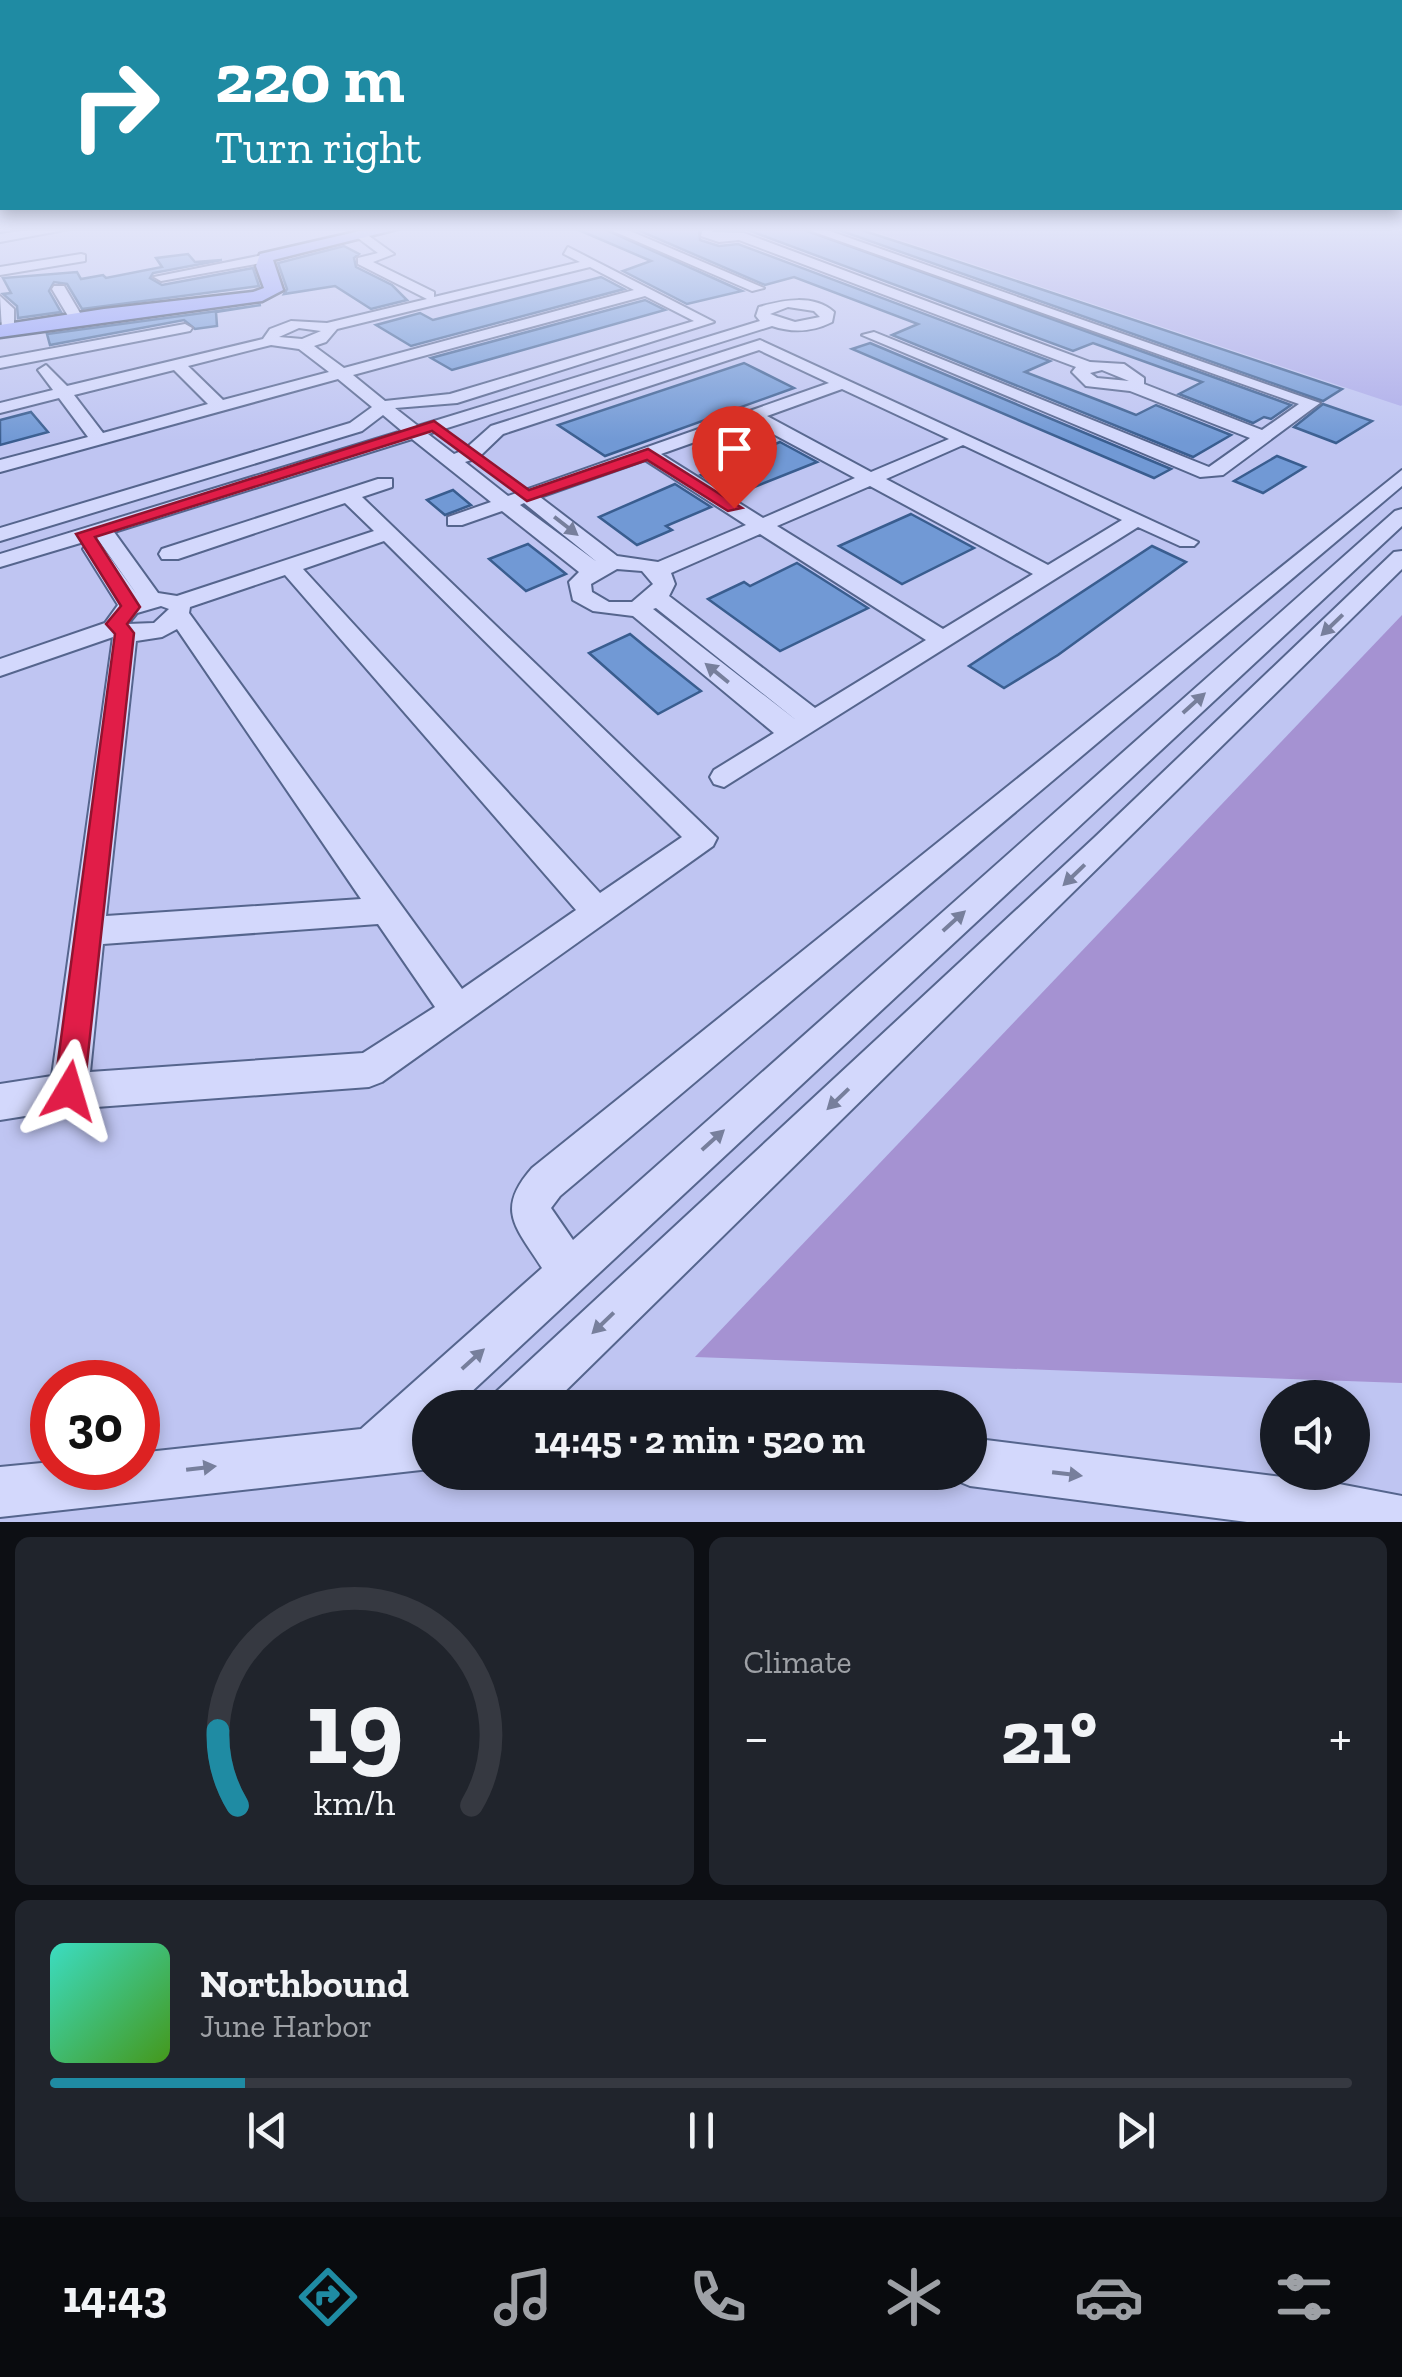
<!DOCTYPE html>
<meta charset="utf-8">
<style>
:root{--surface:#171b24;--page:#20242c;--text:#f1f3f6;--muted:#9ea1a6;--line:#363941;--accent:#1f8ba3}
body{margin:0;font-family:"Zilla Slab",serif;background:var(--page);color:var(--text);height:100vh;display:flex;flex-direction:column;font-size:38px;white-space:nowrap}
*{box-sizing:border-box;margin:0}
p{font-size:32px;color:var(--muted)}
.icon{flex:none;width:55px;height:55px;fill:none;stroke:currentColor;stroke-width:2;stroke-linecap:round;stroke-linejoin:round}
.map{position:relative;height:1522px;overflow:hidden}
.panel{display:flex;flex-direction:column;gap:15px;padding:15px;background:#0d0f14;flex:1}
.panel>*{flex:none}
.hud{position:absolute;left:0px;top:0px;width:1402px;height:210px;box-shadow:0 5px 15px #0003;background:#1f8ba3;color:#fff;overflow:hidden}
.tools{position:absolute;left:1260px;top:1380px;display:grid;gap:20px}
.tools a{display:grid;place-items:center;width:110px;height:110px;border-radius:50%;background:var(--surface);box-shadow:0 5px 15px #0003;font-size:50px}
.speed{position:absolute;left:30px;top:1360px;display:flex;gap:20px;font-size:50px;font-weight:700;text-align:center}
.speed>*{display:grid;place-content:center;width:130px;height:130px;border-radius:50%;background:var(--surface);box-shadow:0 5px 15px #0003;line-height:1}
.speed .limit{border:15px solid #d22;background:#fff;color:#111}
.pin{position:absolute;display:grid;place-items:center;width:85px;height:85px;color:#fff;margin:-102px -42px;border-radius:50% 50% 50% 0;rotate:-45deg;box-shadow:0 0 10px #0007}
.pin .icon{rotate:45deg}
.me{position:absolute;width:110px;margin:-55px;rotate:7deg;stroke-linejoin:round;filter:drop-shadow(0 0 8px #0008)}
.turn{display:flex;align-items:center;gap:35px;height:210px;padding:0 50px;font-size:45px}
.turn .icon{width:130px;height:130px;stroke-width:2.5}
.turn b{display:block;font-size:70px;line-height:85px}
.big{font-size:75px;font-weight:700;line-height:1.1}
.panel .widget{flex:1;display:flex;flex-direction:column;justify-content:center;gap:15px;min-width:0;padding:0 35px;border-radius:15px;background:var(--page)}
.panel .dial{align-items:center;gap:0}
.dial svg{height:260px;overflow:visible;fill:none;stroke:var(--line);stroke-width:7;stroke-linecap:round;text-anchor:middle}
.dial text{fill:var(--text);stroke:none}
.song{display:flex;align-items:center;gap:30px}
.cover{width:120px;height:120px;border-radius:15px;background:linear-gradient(135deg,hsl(170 70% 55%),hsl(100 70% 35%))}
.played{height:10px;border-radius:5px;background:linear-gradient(90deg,var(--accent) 15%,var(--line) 15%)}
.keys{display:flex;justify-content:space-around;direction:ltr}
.heat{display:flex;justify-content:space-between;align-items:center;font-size:55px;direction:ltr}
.panel .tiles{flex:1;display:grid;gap:15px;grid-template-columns:1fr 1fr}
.widget:last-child{grid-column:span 2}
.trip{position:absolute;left:412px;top:1390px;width:575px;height:100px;border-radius:50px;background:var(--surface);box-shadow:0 5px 15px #0003;font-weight:700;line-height:100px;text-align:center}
.tab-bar{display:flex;height:160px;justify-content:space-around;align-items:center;background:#090b0e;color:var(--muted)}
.tab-bar .icon{width:70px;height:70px}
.tab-bar .selected{color:var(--accent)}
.tab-bar b{font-size:45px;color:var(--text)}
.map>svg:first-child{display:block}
.farmland{fill:#adace9}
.green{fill:#a592d2}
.building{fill:#7199d5;stroke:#395d8f;stroke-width:2.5}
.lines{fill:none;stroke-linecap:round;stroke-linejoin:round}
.minor-casing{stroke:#55658d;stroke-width:4}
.major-casing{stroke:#2a3b5a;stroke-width:5}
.minor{fill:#d3d8fc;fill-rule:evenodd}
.major{fill:#93a0fa;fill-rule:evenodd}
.oneway{fill:#777f9c}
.route{fill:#e11d48;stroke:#92132f;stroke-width:2.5}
</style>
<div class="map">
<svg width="1402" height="1522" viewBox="0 0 1402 1522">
<rect width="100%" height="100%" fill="#bfc5f2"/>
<polygon class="farmland" points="864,228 1402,228 1402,405 1401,406"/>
<polygon class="green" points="1402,615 1402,1383 695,1357"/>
<g class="building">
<polygon points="574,228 602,228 742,291 687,304 623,271 651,261"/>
<polygon points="633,228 699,228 700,240 719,246 738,244 1050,361 1025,372 1116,407 1136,415 1156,405 1231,435 1193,457 892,335 918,324 794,277 765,285"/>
<polygon points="719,228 799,228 1291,405 1271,419 1264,417 1253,423 1179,394 1202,382 1168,370 1093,343 1073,351 745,229"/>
<polygon points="833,228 855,228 926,251 1342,389 1323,401"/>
<polygon points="344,246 359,254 354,258 356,267 392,285 407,300 371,309 335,286 284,294 287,289 278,263"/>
<polygon points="188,254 195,262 222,260 153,273 150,278 162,285 253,268 259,286 82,309 67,284 54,282 49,291 61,312 18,318 17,306 3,294 11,293 3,278 77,272 81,279 103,275 106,278 162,267 156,258"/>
<polygon points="601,277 624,289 411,346 376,325 420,313 433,320"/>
<polygon points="645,300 665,310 452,370 431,358"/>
<polygon points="261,305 216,312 217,326 195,329 184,320 50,345 47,334"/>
<polygon points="870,343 1171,469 1154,478 852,349"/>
<polygon points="744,363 794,388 605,456 558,425"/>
<polygon points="1323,404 1372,421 1336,443 1294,427"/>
<polygon points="31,412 48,432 0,445 0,420"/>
<polygon points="780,442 817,462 734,495 701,475"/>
<polygon points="1277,456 1305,467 1263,493 1234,481"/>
<polygon points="675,484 711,507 666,526 672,530 637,545 599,517"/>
<polygon points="453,490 471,505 445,515 427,500"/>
<polygon points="911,514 974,548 902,584 839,546"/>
<polygon points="528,544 546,558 566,574 526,591 489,559"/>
<polygon points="1152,546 1186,562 1058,655 1004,688 969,666"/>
<polygon points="797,563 868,608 780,651 708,599 744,582 750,586"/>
<polygon points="630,634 647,648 701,691 658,714 589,653"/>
</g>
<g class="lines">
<defs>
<g id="minor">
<polygon points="43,228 75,228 0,242 0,234"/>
<polygon points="606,228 623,228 764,288 752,291"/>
<path d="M703 228H715L712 232 744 233 1090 362 1124 364 1144 378V384L1262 430 1299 404 803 228H821L1320 403 1223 475 1200 477 862 335 874 332 1209 467 1250 438 1130 391 1086 386 1072 372 1076 367 739 240 719 242 701 236ZM1102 370 1129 381 1097 378 1090 373Z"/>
<path d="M362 231 394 254 373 262 434 292V297L580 262 564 254 568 247 714 322 457 403 395 408 418 426 760 321 756 316 759 307C784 300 813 294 834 312L832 322C812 332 793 333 772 326L428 434 454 454 464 450 491 426 760 340 1198 542 1194 546H1180L1138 527 724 787 714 784 710 777 714 770 774 733 633 616 593 611 573 600 569 582 579 572 502 511 462 525H448V517L491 502 412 439 114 532 158 593 177 596 374 531 345 503 178 559H162L159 554 162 549 378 479H392V487L362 497 717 838 713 846 382 1082 369 1087 69 1109 0 1120V1084L52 1076 113 637 0 676V659L105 623 118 605 83 549 87 545H101L138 596 97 538 0 567V554L402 431 383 415 362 431 0 541V528L350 423 372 407 338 379 0 472V460L88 437 59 398 0 413V403L53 390 38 370 46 365 67 386 263 339 270 329 291 321 327 323 427 299 358 264V258L378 253 358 238ZM590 267 634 290 344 368 314 346 326 342 337 329ZM645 296 694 321 450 394 385 401 353 375ZM788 307 814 311 820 317 795 322 770 314ZM299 328 321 331 302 339 279 337ZM271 345 299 349 329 372 223 400 188 366ZM759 350 829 383 508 496 465 462 478 458 503 434ZM174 370 208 404 103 433 74 395ZM842 389 949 439 871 472 767 416ZM751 422 855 478 763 518 661 454ZM963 445 1122 520 1048 565 886 479ZM645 460 746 525 658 562 617 556 540 497ZM870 486 1033 574 943 629 777 526ZM524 503 597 562 520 505ZM760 534 926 640 815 708 669 596 675 584 671 573ZM384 541 682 837 600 893 303 569ZM617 569 642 571 653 584 632 602H609L592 592 591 584ZM285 575 576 910 462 989 189 613 190 607ZM161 606 169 609 154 623 128 624 137 613ZM656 608 796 720 653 609ZM177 629 361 899 106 916 136 641 162 637ZM378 924 435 1007 363 1053 90 1072 103 944Z"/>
<polygon points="81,254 85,255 85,261 0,275 0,267"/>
<polygon points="263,255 267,256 267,262 161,281 154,277"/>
<polygon points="54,286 64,286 83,318 81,321 71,321 52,289"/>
<polygon points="0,296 14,309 14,332 2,329"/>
<polygon points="185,324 192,328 190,331 0,368 0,358"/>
<path d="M1402 470V486L560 1196 551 1208 573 1240 1395 511 1402 509V526L454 1408H430V1469L0 1517V1467L52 1462V1468H138V1453L361 1429 542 1268C516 1227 495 1210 532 1168Z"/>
<polygon points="1402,551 1402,569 548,1408 491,1408 497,1391 1095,837 1394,552"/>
<polygon points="970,1438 1339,1484 1402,1496 1402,1522 1247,1522 970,1486 953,1479 950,1472 970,1472"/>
</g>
<polygon id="major" points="373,228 401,228 273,260 283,290 262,301 0,337 0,325 104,309 253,292 264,288 256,266 260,254"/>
</defs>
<use href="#minor" class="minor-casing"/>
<use href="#major" class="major-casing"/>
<use href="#minor" class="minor"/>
<use href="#major" class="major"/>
</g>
<defs><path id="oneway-solid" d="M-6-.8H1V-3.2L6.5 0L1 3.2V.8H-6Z" transform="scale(2.5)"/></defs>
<g class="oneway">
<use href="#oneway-solid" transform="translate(566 526) rotate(38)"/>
<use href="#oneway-solid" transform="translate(1332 625) rotate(136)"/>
<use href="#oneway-solid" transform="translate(717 673) rotate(-141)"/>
<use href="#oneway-solid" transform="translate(1194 703) rotate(-42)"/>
<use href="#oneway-solid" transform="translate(1074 875) rotate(136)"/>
<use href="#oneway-solid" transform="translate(954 921) rotate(-42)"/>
<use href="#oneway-solid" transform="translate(838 1099) rotate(136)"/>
<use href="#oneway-solid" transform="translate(713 1140) rotate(-42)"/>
<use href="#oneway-solid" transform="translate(603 1323) rotate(136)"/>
<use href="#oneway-solid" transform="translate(473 1359) rotate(-42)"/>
<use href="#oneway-solid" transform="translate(201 1468) rotate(-7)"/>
<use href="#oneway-solid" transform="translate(1067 1474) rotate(7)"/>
</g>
<linearGradient id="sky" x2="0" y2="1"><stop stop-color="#99adce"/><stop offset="0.52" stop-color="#e2e5f9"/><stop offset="1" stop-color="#e2e5f9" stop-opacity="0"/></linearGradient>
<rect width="1402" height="441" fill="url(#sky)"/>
<polygon class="route" points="434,421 529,490 648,449 742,508 728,511 647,460 527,501 432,431 95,537 140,607 127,624 134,633 84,1091 80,1101 69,1106 58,1101 54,1091 115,634 106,624 121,606 76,534"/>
</svg>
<div class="tools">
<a><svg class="icon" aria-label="sound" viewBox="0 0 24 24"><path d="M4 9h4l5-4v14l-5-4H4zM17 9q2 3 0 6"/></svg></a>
</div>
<div class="speed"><div class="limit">30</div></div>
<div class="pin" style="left:734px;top:508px;background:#d93025"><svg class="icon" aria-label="arrive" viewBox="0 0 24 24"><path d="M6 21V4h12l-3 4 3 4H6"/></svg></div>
<svg class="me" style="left:69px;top:1091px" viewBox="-20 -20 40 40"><path d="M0-17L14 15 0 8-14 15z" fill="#e11d48" stroke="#fff" stroke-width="4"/></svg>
<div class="trip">14:45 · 2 min · 520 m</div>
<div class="hud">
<div class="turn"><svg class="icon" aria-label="right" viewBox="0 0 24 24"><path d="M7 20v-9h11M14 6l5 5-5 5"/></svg><div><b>220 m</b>Turn right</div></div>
</div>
</div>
<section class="panel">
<div class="tiles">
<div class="widget dial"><svg viewBox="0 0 100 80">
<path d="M14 69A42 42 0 1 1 86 69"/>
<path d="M14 69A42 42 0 0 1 8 46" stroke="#1f8ba3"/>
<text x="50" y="56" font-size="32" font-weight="700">19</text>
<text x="50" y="72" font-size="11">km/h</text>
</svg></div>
<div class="widget"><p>Climate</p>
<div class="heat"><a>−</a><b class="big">21°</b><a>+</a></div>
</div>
<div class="widget">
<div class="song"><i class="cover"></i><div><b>Northbound</b><p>June Harbor</p></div></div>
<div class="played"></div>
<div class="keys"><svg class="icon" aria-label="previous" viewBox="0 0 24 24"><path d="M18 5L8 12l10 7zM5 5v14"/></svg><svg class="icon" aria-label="pause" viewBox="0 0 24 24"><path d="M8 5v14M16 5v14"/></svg><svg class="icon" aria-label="next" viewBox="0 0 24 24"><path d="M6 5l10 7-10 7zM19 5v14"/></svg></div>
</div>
</div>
</section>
<nav class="tab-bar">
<b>14:43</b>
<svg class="icon selected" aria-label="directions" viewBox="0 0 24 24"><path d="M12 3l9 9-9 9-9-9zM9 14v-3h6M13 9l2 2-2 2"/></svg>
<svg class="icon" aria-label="music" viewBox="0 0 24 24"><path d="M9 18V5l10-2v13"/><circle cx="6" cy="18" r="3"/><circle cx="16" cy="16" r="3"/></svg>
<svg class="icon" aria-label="phone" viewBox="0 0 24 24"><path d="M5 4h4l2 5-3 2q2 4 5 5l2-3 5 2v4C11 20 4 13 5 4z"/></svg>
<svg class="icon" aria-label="climate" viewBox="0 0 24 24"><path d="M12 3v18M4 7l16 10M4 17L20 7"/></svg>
<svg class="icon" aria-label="car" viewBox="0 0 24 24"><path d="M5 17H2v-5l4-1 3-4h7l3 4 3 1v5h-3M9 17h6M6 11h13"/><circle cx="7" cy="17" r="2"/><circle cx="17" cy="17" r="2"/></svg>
<svg class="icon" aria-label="filters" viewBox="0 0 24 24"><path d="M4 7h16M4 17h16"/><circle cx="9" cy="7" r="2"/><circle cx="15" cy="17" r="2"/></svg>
</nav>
